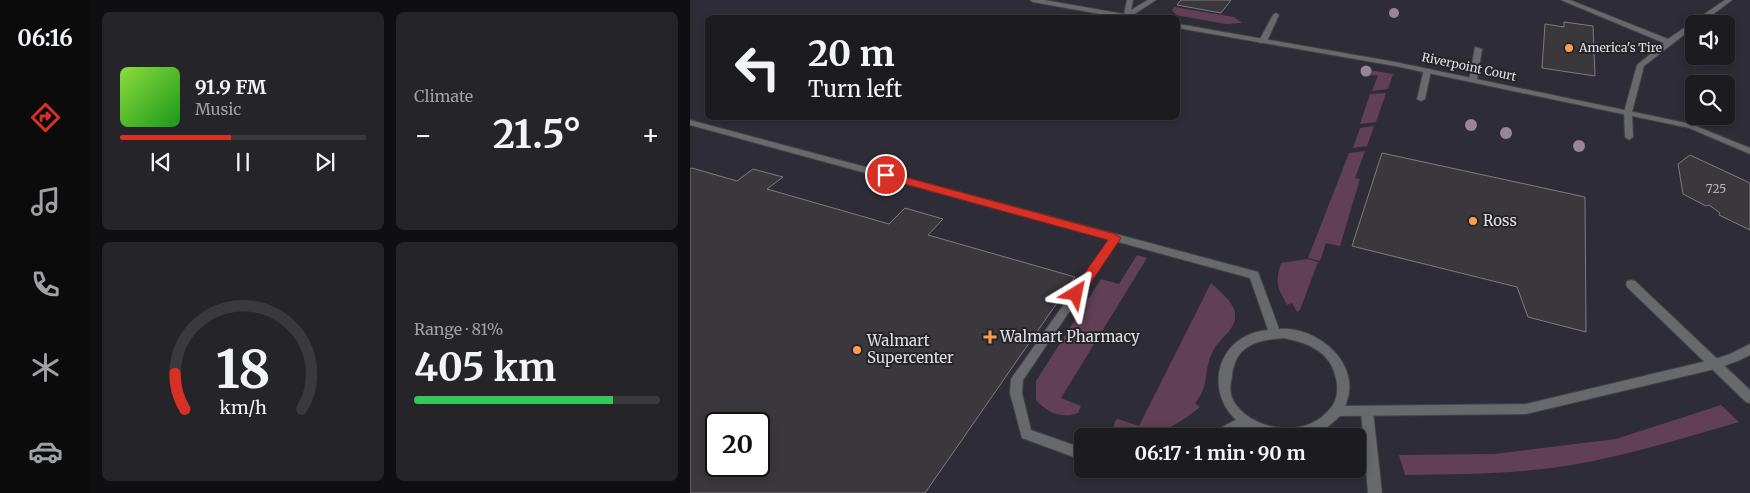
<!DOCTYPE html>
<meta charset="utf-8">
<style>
:root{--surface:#1c1b1f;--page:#252428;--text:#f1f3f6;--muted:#a0a1a4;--line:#3a393d;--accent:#d93025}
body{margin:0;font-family:Merriweather,serif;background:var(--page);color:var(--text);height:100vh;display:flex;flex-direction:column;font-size:19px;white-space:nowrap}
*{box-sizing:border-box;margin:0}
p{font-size:16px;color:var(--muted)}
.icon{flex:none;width:28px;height:28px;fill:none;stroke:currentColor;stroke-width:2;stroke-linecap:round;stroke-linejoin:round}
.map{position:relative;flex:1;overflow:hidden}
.details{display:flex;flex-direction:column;gap:12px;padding:12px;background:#0f0f11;width:600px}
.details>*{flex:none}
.top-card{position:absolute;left:15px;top:15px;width:475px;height:105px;border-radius:8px;box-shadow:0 2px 8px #0003,0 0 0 1px var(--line);background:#1c1b1f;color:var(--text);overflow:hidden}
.controls{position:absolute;left:995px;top:15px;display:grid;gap:10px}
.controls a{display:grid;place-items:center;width:50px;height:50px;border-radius:8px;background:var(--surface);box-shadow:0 2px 8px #0003,0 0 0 1px var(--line);font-size:25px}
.speed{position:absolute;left:15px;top:412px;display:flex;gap:10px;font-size:25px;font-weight:700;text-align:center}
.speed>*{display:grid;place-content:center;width:65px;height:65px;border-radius:50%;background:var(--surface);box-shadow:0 2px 8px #0003,0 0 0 1px var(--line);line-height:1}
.speed .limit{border:2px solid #111;border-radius:8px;background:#fff;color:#111}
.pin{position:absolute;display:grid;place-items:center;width:42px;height:42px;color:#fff;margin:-21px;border:2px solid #fff;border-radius:50%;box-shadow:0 1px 5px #0007}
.me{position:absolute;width:55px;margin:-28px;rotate:35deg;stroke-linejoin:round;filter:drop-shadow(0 0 4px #0008)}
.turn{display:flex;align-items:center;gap:18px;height:105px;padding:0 20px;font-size:22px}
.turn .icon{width:65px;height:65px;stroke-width:2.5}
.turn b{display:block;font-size:35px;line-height:42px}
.big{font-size:38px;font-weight:700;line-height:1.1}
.details .card{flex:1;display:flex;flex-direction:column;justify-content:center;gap:8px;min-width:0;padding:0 18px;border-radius:8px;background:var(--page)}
.details .dial{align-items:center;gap:0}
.dial svg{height:130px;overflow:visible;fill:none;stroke:var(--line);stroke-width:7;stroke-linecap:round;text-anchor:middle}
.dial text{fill:var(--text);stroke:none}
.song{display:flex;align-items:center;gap:15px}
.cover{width:60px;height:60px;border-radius:8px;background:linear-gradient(135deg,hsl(90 70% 55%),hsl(120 70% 35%))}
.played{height:5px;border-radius:2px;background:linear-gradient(90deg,var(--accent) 45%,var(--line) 45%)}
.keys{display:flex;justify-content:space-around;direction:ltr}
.heat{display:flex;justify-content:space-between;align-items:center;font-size:28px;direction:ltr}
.charge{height:8px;border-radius:4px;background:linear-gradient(90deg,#34c759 81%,var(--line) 0)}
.details .tiles{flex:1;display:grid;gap:12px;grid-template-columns:repeat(2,1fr)}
.trip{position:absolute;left:384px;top:428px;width:292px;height:50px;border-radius:8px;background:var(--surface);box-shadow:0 2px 8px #0003,0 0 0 1px var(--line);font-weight:700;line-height:50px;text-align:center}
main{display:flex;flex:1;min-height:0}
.tabs{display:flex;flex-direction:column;width:90px;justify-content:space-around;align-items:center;background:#0b0b0c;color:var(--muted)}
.tabs .icon{width:35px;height:35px}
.tabs .selected{color:var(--accent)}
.tabs b{font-size:22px;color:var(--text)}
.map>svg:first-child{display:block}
.built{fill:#2e2d37;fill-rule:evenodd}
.green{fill:#613f55}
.building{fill:#3b383d;stroke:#7e7b80;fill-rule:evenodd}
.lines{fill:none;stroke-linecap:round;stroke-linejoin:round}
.lane-casing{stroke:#434247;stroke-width:2}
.street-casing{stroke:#434247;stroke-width:2}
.lane{fill:#68696c;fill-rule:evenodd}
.street{fill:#68696c;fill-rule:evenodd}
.tree{fill:#988694}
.route{fill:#d93025;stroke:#8d1f18}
.poi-dot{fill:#fb9e51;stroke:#252429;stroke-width:2}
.labels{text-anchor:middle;stroke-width:4;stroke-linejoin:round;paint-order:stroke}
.far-poi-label{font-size:12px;fill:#e0dfe3;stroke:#252429;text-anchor:start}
.far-street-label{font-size:12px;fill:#e0dfe3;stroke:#252429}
.number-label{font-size:12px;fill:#b7b5ba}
.poi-label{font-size:15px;fill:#e0dfe3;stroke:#252429;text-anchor:start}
</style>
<main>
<nav class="tabs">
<b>06:16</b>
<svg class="icon selected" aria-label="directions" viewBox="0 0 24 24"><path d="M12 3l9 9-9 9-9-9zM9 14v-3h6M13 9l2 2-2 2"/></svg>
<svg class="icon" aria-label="music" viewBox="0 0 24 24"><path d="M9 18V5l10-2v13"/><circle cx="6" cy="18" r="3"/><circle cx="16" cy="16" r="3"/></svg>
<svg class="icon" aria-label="phone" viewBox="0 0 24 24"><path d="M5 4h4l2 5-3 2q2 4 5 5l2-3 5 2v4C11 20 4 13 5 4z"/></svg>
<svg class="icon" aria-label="climate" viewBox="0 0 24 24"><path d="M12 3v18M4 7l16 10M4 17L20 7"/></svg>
<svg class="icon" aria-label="car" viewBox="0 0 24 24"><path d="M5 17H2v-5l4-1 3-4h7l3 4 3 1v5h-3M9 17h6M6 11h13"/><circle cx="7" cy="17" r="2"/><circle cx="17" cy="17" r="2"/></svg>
</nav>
<section class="details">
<div class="tiles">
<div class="card">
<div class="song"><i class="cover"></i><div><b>91.9 FM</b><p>Music</p></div></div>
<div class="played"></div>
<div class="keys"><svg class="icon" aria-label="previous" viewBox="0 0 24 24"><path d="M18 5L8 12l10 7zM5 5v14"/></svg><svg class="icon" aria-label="pause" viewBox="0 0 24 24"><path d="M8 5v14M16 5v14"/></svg><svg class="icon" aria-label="next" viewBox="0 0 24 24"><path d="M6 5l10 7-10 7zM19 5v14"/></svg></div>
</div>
<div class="card"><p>Climate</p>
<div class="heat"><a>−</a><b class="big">21.5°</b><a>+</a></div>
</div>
<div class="card dial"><svg viewBox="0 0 100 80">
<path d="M14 69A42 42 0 1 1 86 69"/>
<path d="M14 69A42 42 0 0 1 8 47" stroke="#d93025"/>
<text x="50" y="56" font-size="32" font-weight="700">18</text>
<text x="50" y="72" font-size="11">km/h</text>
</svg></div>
<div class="card"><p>Range · 81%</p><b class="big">405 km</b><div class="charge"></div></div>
</div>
</section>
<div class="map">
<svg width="1060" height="493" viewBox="0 0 1060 493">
<rect width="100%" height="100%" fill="#252429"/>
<path class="built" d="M0 0H1060V493H0ZM18 18H488V118H18ZM1004 24H1036V56H1004ZM1004 84H1036V116H1004ZM26 424H69V466H26ZM392 436H668V469H392Z"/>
<g class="green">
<polygon points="484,7 544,17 552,23 536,24 491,16 486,15 482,10"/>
<polygon points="673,69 703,74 698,89 682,91 688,75 672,76"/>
<polygon points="696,93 686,122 670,124 680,94"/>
<polygon points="684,126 677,146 663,148 670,128"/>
<polygon points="675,151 665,178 670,179 650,246 636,243 630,261 618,258 659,153"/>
<path d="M447 255 457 258 371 398 391 406 388 413C371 419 358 413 346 400V381L411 279 429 284Z"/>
<path d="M617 259 628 262 610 310 607 312 602 303 597 305C587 286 585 284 591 263Z"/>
<path d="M521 283C529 291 543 301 545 313 547 331 528 338 522 353 513 372 520 386 505 403L510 407C489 424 460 443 431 435L424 427 425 421 428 419 449 426Z"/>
<path d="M1031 405 1049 422C994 438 939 455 882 465 827 474 771 474 715 475L709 455 804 454 926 439Z"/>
</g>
<g class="building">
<polygon points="491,0 541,0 531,13 487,5"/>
<polygon points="874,22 903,26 905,76 852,68 855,24 874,27"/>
<polygon points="692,153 895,197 896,332 838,317 827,287 662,246"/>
<polygon points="1000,155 1060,183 1060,230 1029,215 1030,213 1019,205 1016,206 993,194 988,164"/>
<path d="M2 168 47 181 63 169 93 177 77 189 199 224 215 208 253 219 238 235 385 277 235 493H0V169ZM26 424H69V466H26Z"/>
</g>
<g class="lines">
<defs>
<g id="lane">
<polygon points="871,0 880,0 978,39 1035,0 1042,0 1010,24 1004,24 1004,27 954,66 942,112 943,137 939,140 935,137 934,112 947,65 974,43"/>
<polygon points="586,13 589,15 577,41 570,43 569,41 583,15"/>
<polygon points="785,47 792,49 787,80 783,82 779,80"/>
<polygon points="734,69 740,69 741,71 735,99 731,101 727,99"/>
<polygon points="425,235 430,238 428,240 333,380 332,393 341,430 392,448 392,460 332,438 320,393 321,379 422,236"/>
<polygon points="941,280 945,281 1060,390 1060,403 1056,402 937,287 936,284 937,281"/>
<polygon points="677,406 681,407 683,411 692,493 678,493 671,411 673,407"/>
<polygon points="555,415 559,417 561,421 559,425 538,436 521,436 523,432"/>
</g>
<g id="street">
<polygon points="340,0 354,0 434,14 437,0 443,0 441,10 458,0 466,0 443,15 450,18 432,18 343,2"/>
<polygon points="488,24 705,62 1001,124 1060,148 1060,154 999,128 705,66 488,28"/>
<path d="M0 120 568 272 589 329C628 326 674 365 655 406L836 404 1025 359 1040 354 1060 344V355L1048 361 1025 369 836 414 650 416C629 436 623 436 595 436 510 436 509 336 578 330L560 278 0 125ZM594 338C622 344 643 353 647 384 648 397 645 405 635 414 611 438 562 430 544 402 539 393 540 385 542 376 545 345 567 340 594 338Z"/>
</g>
</defs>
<use href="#lane" class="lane-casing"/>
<use href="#street" class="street-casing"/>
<use href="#lane" class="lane"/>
<use href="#street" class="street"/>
</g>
<g class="tree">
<circle cx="704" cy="13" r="5"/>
<circle cx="676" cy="71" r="5.5"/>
<circle cx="781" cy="125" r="6"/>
<circle cx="816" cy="133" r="6"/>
<circle cx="889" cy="146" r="6"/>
</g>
<polygon class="route" points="196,172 425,234 431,238 391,297 382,297 380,294 418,240 193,178 193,173"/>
<g class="poi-dot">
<circle cx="879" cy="48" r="5"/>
<circle cx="783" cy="221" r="5"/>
<path d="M297.5 329.5h5v5h5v5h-5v5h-5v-5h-5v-5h5z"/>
<circle cx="167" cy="350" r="5"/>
</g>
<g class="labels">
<g class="far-poi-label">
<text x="889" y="52">America's Tire</text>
</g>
<g class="far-street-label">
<text transform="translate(779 67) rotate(12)" y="4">Riverpoint Court</text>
</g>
<g class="number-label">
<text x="1026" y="193">725</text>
</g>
<g class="poi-label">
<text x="793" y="226">Ross</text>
<text x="310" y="342">Walmart Pharmacy</text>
<text x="177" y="346">Walmart<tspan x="177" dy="17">Supercenter</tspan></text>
</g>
</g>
</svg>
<div class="controls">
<a><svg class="icon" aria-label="sound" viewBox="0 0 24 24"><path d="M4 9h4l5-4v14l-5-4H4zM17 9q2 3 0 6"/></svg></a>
<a><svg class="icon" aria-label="search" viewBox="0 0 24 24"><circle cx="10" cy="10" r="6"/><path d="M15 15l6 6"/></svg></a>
</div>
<div class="speed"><div class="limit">20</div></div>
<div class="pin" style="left:196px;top:175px;background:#d93025"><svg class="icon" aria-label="arrive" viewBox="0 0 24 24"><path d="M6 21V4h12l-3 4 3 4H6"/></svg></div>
<svg class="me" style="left:386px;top:294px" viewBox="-20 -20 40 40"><path d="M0-17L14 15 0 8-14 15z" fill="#d93025" stroke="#fff" stroke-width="4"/></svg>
<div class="trip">06:17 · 1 min · 90 m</div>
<div class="top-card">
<div class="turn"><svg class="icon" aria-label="left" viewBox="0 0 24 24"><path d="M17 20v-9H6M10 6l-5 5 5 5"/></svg><div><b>20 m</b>Turn left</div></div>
</div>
</div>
</main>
